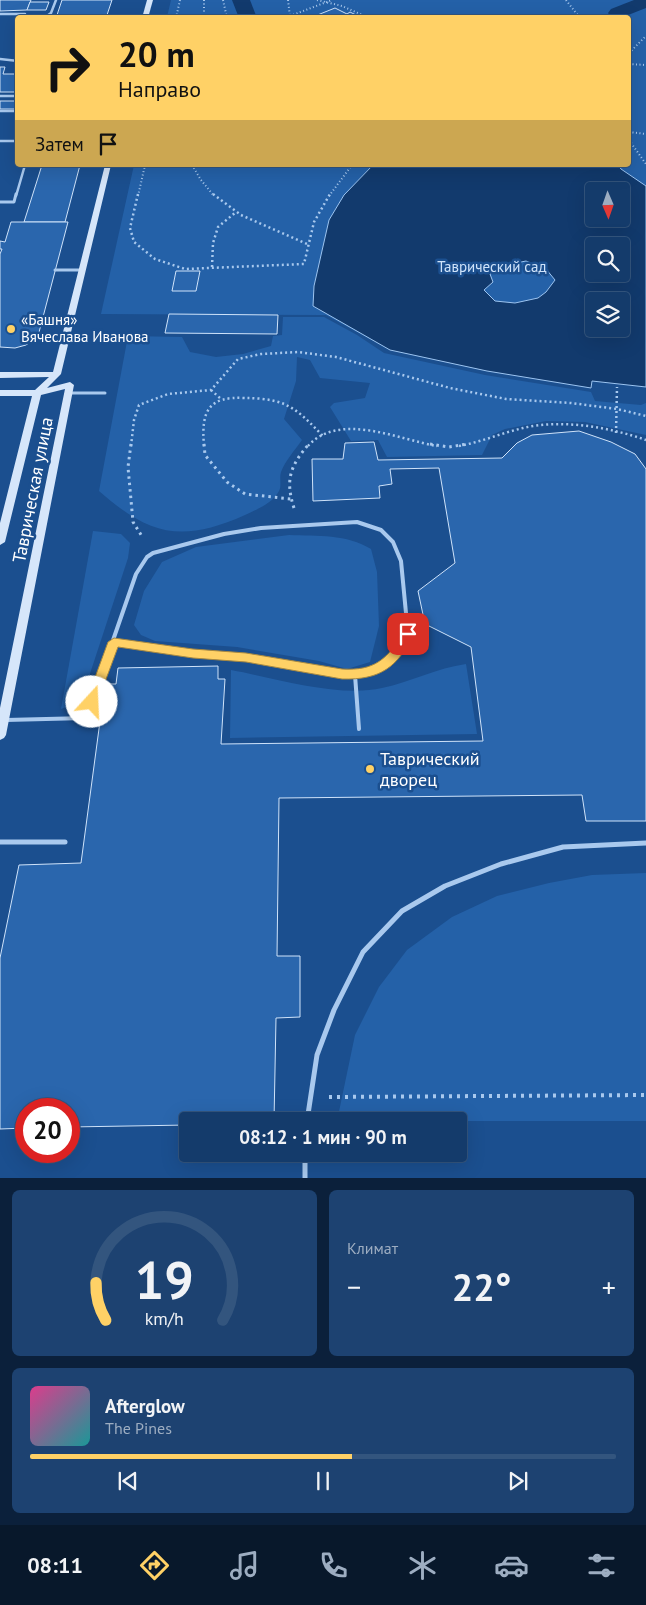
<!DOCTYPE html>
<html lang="ru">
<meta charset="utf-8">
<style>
:root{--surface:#143b6b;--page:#1d4271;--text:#f1f3f6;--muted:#9dadc1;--line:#33557e;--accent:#ffd166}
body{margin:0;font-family:"PT Sans",sans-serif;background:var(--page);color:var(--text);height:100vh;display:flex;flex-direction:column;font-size:19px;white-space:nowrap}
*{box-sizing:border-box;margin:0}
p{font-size:16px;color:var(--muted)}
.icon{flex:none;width:28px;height:28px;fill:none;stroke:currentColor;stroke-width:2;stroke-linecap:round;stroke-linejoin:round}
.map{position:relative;height:1178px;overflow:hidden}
.details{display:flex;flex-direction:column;gap:12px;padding:12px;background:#0b203b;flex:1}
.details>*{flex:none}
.top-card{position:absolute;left:15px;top:15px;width:616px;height:152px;border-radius:5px;box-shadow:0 5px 20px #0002,0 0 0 1px var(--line);background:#ffd166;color:#111;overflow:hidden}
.needle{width:32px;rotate:178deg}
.controls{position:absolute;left:585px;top:182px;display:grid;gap:10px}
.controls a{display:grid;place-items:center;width:45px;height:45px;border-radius:5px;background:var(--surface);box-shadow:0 5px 20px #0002,0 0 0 1px var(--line);font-size:25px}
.speed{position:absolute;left:15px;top:1098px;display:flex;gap:10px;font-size:25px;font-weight:700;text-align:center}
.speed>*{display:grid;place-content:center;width:65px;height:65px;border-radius:50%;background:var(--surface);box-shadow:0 5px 20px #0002,0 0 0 1px var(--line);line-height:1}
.speed .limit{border:8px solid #d22;background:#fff;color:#111}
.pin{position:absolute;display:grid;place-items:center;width:42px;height:42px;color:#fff;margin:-21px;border-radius:10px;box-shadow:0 2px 8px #0006}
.me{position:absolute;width:55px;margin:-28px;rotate:20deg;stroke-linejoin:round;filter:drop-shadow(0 0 4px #0008)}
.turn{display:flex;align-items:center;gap:18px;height:105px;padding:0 20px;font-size:22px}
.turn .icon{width:65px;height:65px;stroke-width:2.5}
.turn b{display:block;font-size:35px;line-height:42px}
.then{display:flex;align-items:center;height:48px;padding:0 20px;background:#0003;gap:10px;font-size:19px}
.big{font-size:38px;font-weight:700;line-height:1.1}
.details .widget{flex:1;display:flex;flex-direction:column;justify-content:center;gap:8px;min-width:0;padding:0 18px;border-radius:8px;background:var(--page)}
.details .dial{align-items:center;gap:0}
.dial svg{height:130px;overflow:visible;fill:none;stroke:var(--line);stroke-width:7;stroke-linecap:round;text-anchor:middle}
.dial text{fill:var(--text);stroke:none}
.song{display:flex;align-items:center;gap:15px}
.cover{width:60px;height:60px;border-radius:8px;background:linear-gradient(135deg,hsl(330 70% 55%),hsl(180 70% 35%))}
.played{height:5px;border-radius:2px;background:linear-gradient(90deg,var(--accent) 55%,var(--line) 55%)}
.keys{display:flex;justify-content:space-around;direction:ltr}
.heat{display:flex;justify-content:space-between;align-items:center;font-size:28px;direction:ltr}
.details .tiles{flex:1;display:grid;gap:12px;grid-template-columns:1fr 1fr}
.widget:last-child{grid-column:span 2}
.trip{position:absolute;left:179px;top:1112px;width:288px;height:50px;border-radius:5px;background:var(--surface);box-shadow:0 5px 20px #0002,0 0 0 1px var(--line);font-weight:700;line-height:50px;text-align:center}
.tabs{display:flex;height:80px;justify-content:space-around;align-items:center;background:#08182b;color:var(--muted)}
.tabs .icon{width:35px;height:35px}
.tabs .active{color:var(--accent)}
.tabs b{font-size:22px;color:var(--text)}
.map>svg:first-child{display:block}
.green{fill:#2461a8;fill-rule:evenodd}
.water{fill:#123a6d;stroke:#9cc4f0;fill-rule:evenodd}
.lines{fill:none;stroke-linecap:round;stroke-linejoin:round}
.canal{fill:#123a6d;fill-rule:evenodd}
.building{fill:#2a66ad;stroke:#cfe3fa}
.path-far3{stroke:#a9c9ee;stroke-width:2;stroke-dasharray:1 2.5;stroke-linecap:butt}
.path-far2{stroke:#a9c9ee;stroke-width:2.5;stroke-dasharray:2 3;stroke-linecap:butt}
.path-far1{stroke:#a9c9ee;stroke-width:3;stroke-dasharray:2.5 4;stroke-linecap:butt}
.path{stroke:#a9c9ee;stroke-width:4;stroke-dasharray:3 5;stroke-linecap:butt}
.lane-far3{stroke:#a9c9ee;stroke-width:2.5}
.lane-far2{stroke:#a9c9ee;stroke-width:3}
.lane-far1{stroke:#a9c9ee;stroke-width:4}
.lane{stroke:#a9c9ee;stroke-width:5}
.secondary{fill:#d6e6fa;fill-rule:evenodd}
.route{fill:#ffd166;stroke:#a68842}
.poi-dot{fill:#ffd166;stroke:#1b4f8f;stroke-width:2}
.labels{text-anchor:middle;stroke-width:5;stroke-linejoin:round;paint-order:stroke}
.far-park-label{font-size:15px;fill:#cfe3fa;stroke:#1b4f8f}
.far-poi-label{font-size:15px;fill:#fff;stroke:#1b4f8f;text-anchor:start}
.street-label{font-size:18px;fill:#fff;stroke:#1b4f8f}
.poi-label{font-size:18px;fill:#fff;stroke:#1b4f8f;text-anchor:start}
</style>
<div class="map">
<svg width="646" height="1178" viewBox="0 0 646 1178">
<rect width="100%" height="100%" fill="#1b4f8f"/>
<g class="green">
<path d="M171 0H646V387L592 381 591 388 487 371 390 350 326 315 101 314 134 165H629V18L167 17ZM594 191H621V219H594ZM594 246H621V274H594ZM594 301H621V329H594Z"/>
<path d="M283 317H324L357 335 384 353 485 375 591 392 595 401 641 405 646 403V435L585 422 546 421 505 429 492 435 482 455 387 457 378 440 351 441 330 407 334 403 365 398 370 383 320 378 310 360 297 357 296 381 284 419 302 440C295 450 285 461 281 472 279 478 282 486 279 491 272 504 257 509 245 515 182 543 150 536 99 491L128 336 182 337 190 352 216 357 243 354 271 346 273 336 282 335Z"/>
<polygon points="93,531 121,534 130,543 128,558 81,701 61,709"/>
<path d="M289 535C317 536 347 534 371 549L377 572 379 626 370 662 347 669 319 661 237 647 155 641 141 635 134 625 144 591 162 562 196 547Z"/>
<path d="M466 664 477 734 230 738 231 670C275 678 339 698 382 688 411 682 437 668 466 664Z"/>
<polygon points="646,873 646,1121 337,1121 355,1035 379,987 407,950 452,917 497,896 549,883 592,875"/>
</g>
<path class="water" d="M373 165H618L621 169 646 186V387L592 381 591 388 487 371 390 350 313 306 314 286 329 220 344 195ZM594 191H621V219H594ZM594 246H621V274H594ZM526 261 546 269 555 280 546 292 538 298 515 303 495 301 484 290 493 282 490 274 511 264ZM594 301H621V329H594Z"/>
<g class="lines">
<g class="canal">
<polygon points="232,0 250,0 257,18 239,18"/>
<polygon points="634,0 646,0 646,8 623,17 611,17 608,13 611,9"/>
</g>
</g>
<g class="building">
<polygon points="0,0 31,0 27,10 0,11"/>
<polygon points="62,0 112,0 106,18 56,18"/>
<polygon points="30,2 49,2 46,10 27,10"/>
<polygon points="335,8 347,14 350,12 362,18 310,18"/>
<polygon points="0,67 5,67 3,74 18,74 18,92 0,92"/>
<rect x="0" y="101" width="18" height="8"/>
<polygon points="42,165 80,165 65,222 24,222"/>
<polygon points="11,222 68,222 38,336 26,345 15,348 0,347 0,254 2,249 0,249 0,241 5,242"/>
<polygon points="176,271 200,271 196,291 172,291"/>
<polygon points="169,314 278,315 277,334 165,333"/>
<polygon points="579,431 611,442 635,454 646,469 646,821 586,821 582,795 279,798 277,956 300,956 300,1017 276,1018 274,1121 188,1121 188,1125 69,1127 69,1109 26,1109 26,1128 0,1129 0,958 19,865 81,863 105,684 116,684 118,668 218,666 218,679 225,679 221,744 483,741 471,647 425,624 418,591 455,563 439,468 390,469 392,484 379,486 380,498 313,501 312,459 343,459 345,443 374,442 378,460 502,458 517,443 532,435"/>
</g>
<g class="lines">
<g class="path-far3">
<polyline points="204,0 204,18"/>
<polyline points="223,0 227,18"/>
<polyline points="288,0 290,17"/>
<polyline points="317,0 342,6 369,18"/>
<polyline points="566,0 580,18"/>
<polyline points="290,16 332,0"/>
<polyline points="176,18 180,0"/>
<polyline points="421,18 424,16"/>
<polyline points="629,53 646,36"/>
<polyline points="629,64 646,65"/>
<polyline points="629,132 646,134"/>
<polyline points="629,140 646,164"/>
<polyline points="192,165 201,180 214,196"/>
<polyline points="138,196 145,165"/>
<polyline points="329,196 352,165"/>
</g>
<g class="path-far2">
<polyline points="138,194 130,228 134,242 155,259 185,269 304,264 314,222 330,194"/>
<polyline points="213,194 241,215 307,244"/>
<polyline points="212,267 213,243 218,227 236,212"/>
<polyline points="211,390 221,399"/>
<polyline points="616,433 617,387"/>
<polyline points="131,446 134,420 139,405 168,394 211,390 238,359 261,354 298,352 336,357 450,388 506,399 571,403 617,409 646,416"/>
<path d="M204 446C201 411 208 396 245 398 257 398 272 399 284 404 300 411 311 424 323 436"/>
<path d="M308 446C339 411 400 440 437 446"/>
<path d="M459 446C481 442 502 433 523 428 562 419 609 427 646 440"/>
</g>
<g class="path-far1">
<polyline points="131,444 128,467 133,522 143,538"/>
<polyline points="204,444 205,455 227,482 245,494 291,499"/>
<polyline points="430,444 449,447 467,444"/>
<path d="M294 508C285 480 290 466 309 444"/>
</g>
<polyline class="path" points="329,1097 646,1095"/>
<g class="lane-far3">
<polyline points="0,14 25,14"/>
<polyline points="44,18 51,13 56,0"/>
<polyline points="0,59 18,61"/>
<polyline points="0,96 18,96"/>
<polyline points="0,111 18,111"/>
<polyline points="0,141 18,141"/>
<polyline points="16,196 25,165"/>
</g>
<g class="lane-far2">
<polyline points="0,202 14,202 16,194"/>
<polyline points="55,270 83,270"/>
<polyline points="70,393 105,393"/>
</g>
<g class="lane-far1">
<polyline points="355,675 359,729"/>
<polyline points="6,720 86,718 136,574 147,557 153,553 224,534 261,528 357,522 381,530 393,542 401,561 408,634 399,651 384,666 367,673 355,675 342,674 246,657 193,653 114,642"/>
</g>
<g class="lane">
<polyline points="0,842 65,842"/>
<polyline points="307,1121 317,1055 334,1010 363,952 402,911 445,886 501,864 563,847 646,843"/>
<polyline points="305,1154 305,1178"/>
</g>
<g class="secondary">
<polygon points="147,0 153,0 148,18 142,18"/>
<polygon points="105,165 111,165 61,374 47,388 70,382 74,385 6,735 4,738 0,740 0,708 65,389 41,395 5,542 0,545 0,523 32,396 0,396 0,390 35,390 49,377 0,378 0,372 53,372"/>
</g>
</g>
<path class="route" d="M408 630 414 634C397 668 380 680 342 679L246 662 193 658 118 647 96 706H87L86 702 108 642 114 638 193 649 246 653 342 669C375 671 388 659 404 631Z"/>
<g class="poi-dot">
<circle cx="11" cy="329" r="5"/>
<circle cx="370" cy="769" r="5"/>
</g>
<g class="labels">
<g class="far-park-label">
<text x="492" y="272">Таврический сад</text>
</g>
<g class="far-poi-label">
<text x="21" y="325">«Башня»<tspan x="21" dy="17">Вячеслава Иванова</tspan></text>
</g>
<g class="street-label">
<text transform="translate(33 490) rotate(-79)" y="6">Таврическая улица</text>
</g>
<g class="poi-label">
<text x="380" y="765">Таврический<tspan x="380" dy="21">дворец</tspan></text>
</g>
</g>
</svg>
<div class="controls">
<a><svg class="needle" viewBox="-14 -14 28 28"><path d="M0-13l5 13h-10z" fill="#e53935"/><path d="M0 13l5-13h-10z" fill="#9dadc1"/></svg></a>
<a><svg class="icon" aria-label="search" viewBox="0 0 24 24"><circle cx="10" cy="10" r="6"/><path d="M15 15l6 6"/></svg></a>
<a><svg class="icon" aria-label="layers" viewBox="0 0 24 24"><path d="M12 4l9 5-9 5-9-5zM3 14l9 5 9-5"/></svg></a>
</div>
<div class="speed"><div class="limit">20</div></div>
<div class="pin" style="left:408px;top:634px;background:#d93025"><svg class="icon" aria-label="arrive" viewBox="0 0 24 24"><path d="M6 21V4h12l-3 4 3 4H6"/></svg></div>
<svg class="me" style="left:92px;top:702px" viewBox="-20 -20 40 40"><circle r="19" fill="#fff"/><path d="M0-13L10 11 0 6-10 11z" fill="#ffd166"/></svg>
<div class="trip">08:12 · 1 мин · 90 m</div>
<div class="top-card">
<div class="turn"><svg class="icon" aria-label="right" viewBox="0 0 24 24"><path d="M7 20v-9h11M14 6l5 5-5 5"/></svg><div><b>20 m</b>Направо</div></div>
<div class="then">Затем<svg class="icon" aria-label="arrive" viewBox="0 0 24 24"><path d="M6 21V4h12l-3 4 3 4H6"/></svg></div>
</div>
</div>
<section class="details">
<div class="tiles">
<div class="widget dial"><svg viewBox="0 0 100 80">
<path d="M14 69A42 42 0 1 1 86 69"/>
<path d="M14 69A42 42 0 0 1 8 46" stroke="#ffd166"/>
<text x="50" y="56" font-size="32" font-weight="700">19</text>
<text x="50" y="72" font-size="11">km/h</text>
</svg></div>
<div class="widget"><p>Климат</p>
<div class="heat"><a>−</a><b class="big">22°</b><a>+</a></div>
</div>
<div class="widget">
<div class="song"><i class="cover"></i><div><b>Afterglow</b><p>The Pines</p></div></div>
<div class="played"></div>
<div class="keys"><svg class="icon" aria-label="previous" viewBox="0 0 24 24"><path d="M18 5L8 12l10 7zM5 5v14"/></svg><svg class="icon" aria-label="pause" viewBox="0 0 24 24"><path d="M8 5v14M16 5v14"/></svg><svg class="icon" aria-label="next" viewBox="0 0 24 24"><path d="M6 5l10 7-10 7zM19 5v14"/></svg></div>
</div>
</div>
</section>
<nav class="tabs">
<b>08:11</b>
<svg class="icon active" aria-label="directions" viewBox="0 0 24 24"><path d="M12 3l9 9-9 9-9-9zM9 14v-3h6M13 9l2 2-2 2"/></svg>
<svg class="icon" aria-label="music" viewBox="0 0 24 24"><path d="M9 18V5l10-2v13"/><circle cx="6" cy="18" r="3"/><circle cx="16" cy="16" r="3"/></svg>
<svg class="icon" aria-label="phone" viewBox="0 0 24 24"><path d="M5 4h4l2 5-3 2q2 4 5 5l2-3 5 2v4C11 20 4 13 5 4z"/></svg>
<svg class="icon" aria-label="climate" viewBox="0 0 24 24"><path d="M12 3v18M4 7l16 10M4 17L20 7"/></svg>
<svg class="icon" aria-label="car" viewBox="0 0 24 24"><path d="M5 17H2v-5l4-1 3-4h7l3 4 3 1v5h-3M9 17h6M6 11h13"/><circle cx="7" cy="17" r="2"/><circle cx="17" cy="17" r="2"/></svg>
<svg class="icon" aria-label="filters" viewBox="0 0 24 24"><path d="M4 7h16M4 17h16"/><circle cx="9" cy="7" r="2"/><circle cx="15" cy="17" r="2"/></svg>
</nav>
